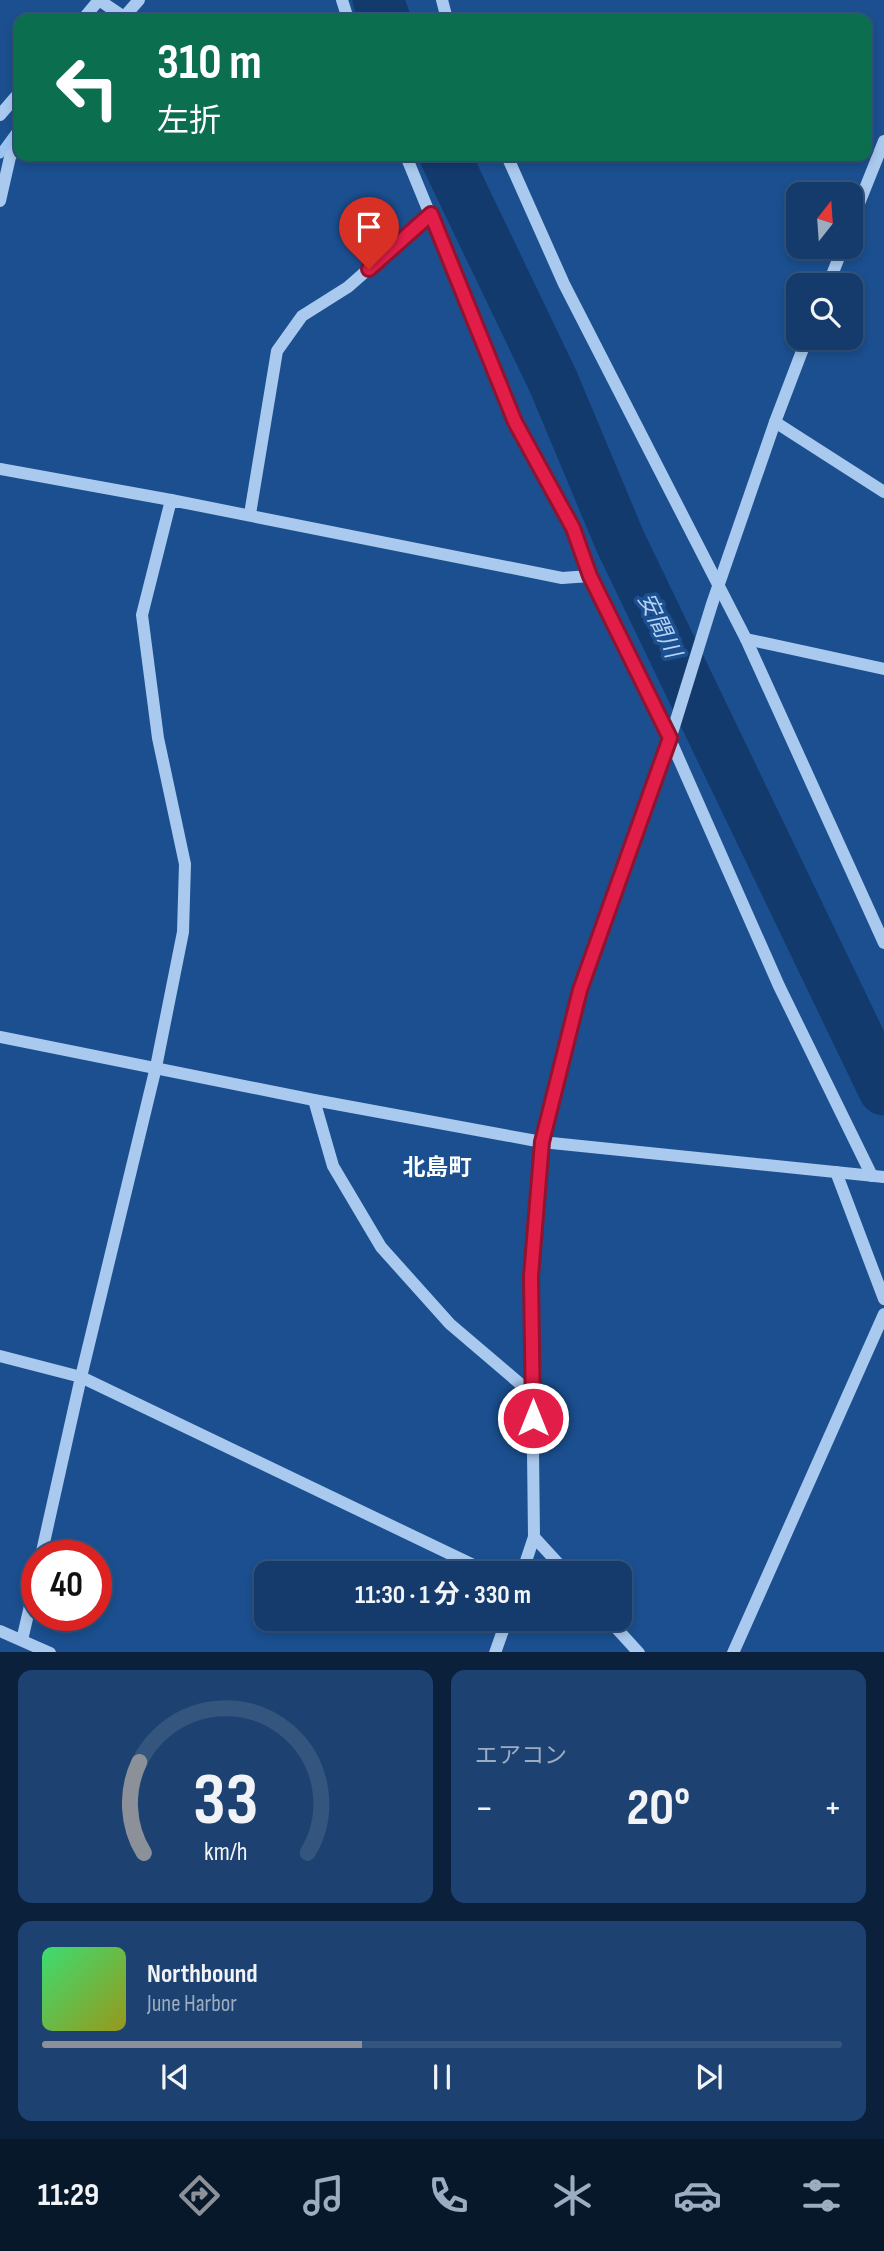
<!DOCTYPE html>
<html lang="ja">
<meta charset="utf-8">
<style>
:root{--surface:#143b6b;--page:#1d4271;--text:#f1f3f6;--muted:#9dadc1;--line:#33557e;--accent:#8c9099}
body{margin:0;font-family:"Sofia Sans Condensed","Noto Sans JP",sans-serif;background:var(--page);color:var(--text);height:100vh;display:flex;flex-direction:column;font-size:26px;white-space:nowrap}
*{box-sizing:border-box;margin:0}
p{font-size:23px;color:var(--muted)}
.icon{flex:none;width:38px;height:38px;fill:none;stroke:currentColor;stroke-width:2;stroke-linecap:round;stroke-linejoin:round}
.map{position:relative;height:1652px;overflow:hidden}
.side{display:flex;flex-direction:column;gap:18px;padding:18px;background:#0b203b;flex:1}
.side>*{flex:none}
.top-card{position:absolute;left:14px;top:14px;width:858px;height:147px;border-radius:14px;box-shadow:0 4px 10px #0003,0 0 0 2px var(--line);background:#0b6e4f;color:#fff;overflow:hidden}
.needle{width:46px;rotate:17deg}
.fabs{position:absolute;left:786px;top:182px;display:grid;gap:14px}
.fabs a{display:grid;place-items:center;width:77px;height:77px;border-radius:14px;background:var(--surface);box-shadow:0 4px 10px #0003,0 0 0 2px var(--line);font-size:35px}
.speed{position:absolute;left:21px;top:1540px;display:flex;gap:14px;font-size:35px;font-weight:700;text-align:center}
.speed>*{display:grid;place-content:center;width:91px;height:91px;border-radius:50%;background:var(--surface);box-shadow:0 4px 10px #0003,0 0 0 2px var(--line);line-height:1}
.speed .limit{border:10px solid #d22;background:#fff;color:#111}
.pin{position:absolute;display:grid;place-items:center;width:60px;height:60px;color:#fff;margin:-72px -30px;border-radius:50% 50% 50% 0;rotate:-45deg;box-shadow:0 0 7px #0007}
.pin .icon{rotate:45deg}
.me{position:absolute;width:77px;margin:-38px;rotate:0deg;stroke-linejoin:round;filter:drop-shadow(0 0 5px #0008)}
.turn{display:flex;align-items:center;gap:24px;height:147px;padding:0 28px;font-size:32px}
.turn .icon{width:91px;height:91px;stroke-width:2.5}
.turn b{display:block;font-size:49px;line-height:60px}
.big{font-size:52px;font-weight:700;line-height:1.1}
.side .card{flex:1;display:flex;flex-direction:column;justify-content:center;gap:10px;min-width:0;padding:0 24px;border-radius:14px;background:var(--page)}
.side .dial{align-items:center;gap:0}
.dial svg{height:182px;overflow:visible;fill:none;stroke:var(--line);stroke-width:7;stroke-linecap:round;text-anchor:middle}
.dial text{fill:var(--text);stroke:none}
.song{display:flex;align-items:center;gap:21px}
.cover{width:84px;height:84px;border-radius:10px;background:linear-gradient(135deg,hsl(140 70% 55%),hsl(60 70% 35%))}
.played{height:7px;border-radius:4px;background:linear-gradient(90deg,var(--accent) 40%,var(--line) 40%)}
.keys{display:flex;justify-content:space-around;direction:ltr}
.heat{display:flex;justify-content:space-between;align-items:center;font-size:38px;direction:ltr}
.side .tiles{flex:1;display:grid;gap:18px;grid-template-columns:1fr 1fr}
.card:last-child{grid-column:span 2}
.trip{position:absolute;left:254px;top:1561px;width:378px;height:70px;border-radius:14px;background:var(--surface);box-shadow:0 4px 10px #0003,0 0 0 2px var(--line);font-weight:700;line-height:70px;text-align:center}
.tab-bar{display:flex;height:112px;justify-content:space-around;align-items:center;background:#08182b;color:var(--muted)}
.tab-bar .icon{width:49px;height:49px}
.tab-bar .on{color:var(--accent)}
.tab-bar b{font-size:32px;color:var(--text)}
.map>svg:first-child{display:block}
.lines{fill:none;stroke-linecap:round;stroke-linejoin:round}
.stream{stroke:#9cc4f0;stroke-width:9}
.river{stroke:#123a6d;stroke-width:51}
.minor{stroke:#a9c9ee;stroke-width:12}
.route-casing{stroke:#92132f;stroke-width:18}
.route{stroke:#e11d48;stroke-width:12}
.labels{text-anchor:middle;stroke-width:7;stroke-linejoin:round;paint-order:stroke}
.water-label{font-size:23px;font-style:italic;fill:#b5d3f5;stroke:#1b4f8f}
.neighbourhood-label{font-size:23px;font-weight:bold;fill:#fff;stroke:#1b4f8f}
</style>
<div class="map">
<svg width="884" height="1653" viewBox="0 0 884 1653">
<rect width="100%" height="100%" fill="#1b4f8f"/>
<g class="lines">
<polyline class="stream" points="0,154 19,128"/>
<g class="river">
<polyline points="378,0 385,19"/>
<polyline points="445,156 553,381 620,541 884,1090"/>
</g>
<g class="minor">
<polyline points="342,0 348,19"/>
<polyline points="442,0 447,19"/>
<polyline points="83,19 99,0 124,17 139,0"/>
<polyline points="0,115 19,93"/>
<polyline points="406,156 515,422 573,528 590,576 670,739 779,986 872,1176"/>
<polyline points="507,156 564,284 746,639 884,943"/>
<polyline points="0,201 10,157 19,145"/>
<polyline points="850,226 884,141"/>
<polyline points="828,285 843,247"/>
<polyline points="775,422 884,492"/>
<polyline points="0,469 171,500"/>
<polyline points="250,514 277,351 302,316 348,287 431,214"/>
<polyline points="746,639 884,669"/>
<polyline points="0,1037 314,1100 542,1142 884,1177"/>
<polyline points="314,1100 333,1166 381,1247 450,1324 532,1394"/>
<polyline points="836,1172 884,1299"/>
<polyline points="0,1356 81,1377 41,1556"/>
<polyline points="534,1537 567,1573"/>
<polyline points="490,1573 81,1377 156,1067 183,932 185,864 158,738 142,615 171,500 562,578 590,576"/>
<polyline points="522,1573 534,1537 531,1276 542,1142 580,990 664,759 712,604 775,422 807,338"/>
<polyline points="608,1619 639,1653"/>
<polyline points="0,1631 50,1653"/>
<polyline points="22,1640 37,1576"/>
<polyline points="495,1653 507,1619"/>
<polyline points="733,1653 884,1314"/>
</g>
</g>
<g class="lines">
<defs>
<polyline id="route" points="369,269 431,214 515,422 573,528 590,576 670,738 580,990 542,1142 531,1276 533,1418"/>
</defs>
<use href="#route" class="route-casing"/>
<use href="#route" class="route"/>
</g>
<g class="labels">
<g class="water-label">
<text transform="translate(660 625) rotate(64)" y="8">安間川</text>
</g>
<g class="neighbourhood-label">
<text x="437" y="1175">北島町</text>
</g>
</g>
</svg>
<div class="fabs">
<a><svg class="needle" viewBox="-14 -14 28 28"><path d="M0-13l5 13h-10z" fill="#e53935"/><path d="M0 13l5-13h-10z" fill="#9dadc1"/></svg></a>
<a><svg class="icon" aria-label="search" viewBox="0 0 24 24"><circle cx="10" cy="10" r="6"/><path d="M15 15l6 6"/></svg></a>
</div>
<div class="speed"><div class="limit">40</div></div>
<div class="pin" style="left:369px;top:269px;background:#d93025"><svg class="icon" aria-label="arrive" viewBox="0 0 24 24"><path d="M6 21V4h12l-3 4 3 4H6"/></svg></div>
<svg class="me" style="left:533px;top:1418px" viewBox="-20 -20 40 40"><circle r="17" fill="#e11d48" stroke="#fff" stroke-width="3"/><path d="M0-11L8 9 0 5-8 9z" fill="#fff"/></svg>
<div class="trip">11:30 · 1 分 · 330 m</div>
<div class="top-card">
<div class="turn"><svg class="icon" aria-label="left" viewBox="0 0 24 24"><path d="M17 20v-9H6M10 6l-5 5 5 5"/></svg><div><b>310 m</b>左折</div></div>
</div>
</div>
<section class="side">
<div class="tiles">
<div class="card dial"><svg viewBox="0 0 100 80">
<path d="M14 69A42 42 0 1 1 86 69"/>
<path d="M14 69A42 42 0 0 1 12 29" stroke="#8c9099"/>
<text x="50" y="56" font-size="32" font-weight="700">33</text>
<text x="50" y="72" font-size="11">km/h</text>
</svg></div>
<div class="card"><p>エアコン</p>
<div class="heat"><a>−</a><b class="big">20°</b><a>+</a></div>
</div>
<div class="card">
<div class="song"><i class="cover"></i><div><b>Northbound</b><p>June Harbor</p></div></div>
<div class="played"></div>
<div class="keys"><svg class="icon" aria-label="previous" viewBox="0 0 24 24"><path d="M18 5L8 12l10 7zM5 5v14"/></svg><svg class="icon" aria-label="pause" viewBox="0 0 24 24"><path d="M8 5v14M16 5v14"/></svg><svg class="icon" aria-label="next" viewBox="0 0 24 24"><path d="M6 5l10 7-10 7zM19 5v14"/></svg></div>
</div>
</div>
</section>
<nav class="tab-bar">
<b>11:29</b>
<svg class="icon on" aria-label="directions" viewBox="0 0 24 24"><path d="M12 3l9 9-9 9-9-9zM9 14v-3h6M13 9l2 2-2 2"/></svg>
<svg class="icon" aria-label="music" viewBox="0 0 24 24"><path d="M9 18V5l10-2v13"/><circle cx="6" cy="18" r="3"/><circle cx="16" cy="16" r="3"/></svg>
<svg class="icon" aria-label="phone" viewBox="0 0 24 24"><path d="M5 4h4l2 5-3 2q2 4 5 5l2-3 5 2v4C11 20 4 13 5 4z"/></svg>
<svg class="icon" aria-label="climate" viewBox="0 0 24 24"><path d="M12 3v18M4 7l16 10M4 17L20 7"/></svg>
<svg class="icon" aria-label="car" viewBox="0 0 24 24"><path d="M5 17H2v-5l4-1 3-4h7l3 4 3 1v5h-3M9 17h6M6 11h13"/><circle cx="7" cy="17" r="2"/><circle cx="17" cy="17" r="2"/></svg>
<svg class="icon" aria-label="filters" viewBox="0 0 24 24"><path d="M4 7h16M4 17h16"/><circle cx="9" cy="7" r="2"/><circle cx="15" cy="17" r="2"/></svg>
</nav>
